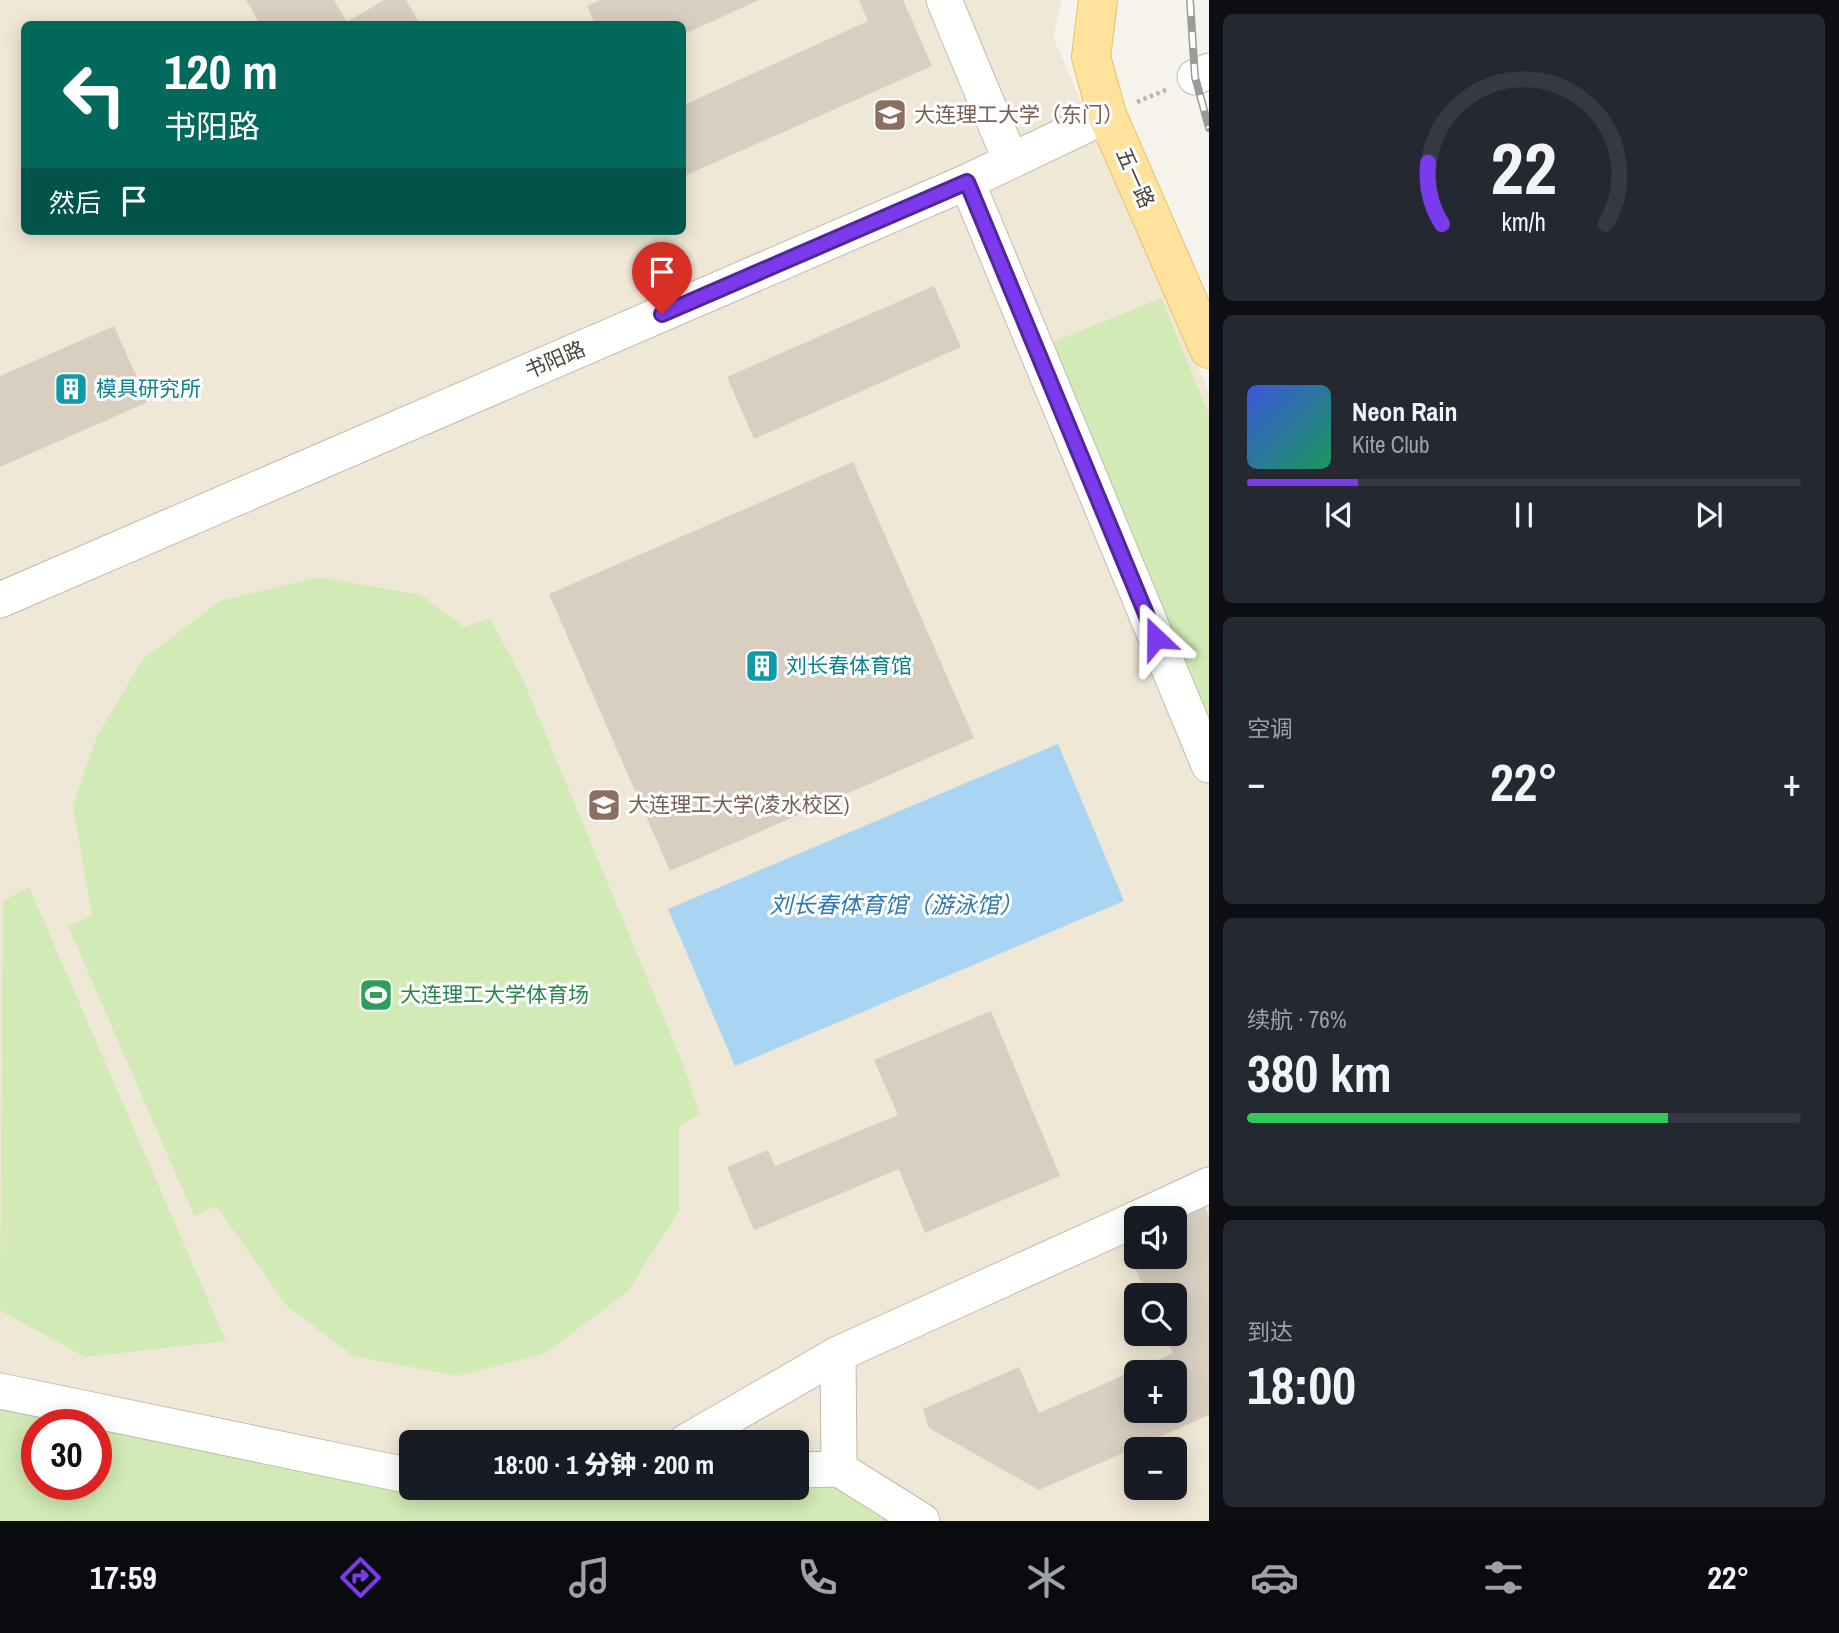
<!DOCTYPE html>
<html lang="zh">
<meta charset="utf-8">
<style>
:root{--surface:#171b24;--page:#242831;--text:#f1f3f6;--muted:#9ea1a6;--line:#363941;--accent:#7c3aed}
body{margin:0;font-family:"Archivo Narrow","Noto Sans SC",sans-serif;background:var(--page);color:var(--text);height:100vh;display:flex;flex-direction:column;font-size:26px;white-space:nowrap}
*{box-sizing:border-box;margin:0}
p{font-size:23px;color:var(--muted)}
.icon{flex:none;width:38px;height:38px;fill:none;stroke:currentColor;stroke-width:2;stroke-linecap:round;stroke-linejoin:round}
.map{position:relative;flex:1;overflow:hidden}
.side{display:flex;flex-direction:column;gap:14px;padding:14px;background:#0d0f14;width:630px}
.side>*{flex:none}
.banner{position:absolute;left:21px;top:21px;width:665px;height:214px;border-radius:10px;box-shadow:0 4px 18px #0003;background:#00695c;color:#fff;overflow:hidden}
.tools{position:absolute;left:1124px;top:1206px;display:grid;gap:14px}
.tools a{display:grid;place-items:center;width:63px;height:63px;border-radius:10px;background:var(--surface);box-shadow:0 4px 18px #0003;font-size:35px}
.speed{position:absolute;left:21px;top:1409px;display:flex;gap:14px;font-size:35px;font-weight:700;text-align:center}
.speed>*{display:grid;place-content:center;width:91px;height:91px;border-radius:50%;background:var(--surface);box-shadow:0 4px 18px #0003;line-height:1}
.speed .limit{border:10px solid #d22;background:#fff;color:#111}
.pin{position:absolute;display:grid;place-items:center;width:60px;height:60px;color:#fff;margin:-72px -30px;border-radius:50% 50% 50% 0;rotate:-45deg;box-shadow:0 0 7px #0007}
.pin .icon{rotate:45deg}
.me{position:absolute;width:77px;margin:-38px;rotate:337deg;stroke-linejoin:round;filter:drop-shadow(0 0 5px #0008)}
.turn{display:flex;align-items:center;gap:24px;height:147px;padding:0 28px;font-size:32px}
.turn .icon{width:91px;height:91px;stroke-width:2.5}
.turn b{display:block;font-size:49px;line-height:60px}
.then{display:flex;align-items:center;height:66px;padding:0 28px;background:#0003;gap:14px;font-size:26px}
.big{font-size:52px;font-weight:800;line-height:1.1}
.side .widget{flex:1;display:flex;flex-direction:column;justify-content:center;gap:10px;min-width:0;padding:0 24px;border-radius:10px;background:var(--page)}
.side .dial{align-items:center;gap:0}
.dial svg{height:182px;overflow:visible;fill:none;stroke:var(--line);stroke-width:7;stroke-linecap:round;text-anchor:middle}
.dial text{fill:var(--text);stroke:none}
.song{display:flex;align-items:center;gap:21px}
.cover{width:84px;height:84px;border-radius:10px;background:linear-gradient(135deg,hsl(230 70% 55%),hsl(150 70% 35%))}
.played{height:7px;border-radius:4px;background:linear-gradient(90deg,var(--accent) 20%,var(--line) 20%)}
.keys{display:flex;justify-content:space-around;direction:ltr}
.heat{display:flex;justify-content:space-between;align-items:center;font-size:38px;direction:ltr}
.charge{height:10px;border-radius:5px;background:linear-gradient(90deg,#34c759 76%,var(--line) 0)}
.trip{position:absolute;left:399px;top:1430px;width:410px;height:70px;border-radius:10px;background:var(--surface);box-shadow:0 4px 18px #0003;font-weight:800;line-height:70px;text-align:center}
.menu{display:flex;height:112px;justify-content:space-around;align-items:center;background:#090b0e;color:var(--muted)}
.menu .icon{width:49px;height:49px}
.menu .current{color:var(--accent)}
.menu b{font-size:32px;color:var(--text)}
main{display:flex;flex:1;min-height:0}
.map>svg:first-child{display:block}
.education{fill:#efe8d6;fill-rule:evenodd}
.green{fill:#d2eab5;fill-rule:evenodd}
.water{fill:#a9d4f2}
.building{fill:#d8cfc1;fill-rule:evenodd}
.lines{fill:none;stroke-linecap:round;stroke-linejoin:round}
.minor-casing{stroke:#c2bbae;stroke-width:37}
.major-casing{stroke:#e6c16a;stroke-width:40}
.path{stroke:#c4b79f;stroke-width:4.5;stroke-dasharray:3.5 3.5;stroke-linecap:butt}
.minor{stroke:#fff;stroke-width:35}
.major{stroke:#ffe39c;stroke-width:38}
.rail-casing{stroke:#9a9a9a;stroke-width:8}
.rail{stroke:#fff;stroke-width:5;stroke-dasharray:16;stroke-linecap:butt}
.route-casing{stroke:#51269a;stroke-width:18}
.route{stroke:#7c3aed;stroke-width:12}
.labels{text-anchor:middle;stroke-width:6;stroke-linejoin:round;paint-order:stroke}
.education-label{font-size:21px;fill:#785e54;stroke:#fff;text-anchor:start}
.street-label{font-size:21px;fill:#4b4439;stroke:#fff}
.culture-label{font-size:21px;fill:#0d838f;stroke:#fff;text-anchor:start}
.leisure-label{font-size:21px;fill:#27864d;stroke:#fff;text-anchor:start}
.water-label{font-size:23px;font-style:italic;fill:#2e7ab2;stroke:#fff}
</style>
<main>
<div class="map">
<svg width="1209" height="1521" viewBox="0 0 1209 1521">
<rect width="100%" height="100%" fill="#f6f3ec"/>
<path class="education" d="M0 0H1062L1053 37 1209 393V1521H0ZM24 24H682V231H24ZM1136 1218H1174V1256H1136ZM1136 1295H1174V1334H1136ZM1136 1372H1174V1410H1136ZM37 1424H96V1484H37ZM411 1442H796V1488H411ZM1136 1449H1174V1488H1136Z"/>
<g class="green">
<polygon points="1161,298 1209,415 1209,726 1051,343"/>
<polygon points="319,577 421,595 464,627 490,618 524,682 683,1064 700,1114 679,1126 679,1211 628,1291 546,1353 458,1376 353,1356 287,1306 216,1206 194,1216 68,926 92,916 73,806 97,736 143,659 220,601"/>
<polygon points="29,887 226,1341 85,1357 0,1310 3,901"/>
<path d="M0 1391 411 1488H796V1470L919 1521H0ZM37 1424H96V1484H37Z"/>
</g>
<polygon class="water" points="1058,744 1124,901 735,1066 668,909"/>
<g class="building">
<polygon points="246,0 334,0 347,22 384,0 406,0 420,24 260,24"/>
<polygon points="600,0 759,0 682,35 682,24 595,24 587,6"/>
<polygon points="859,0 903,0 932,66 682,177 682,106 868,21"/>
<polygon points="934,286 961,347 754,439 727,377"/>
<polygon points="114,326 148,402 0,467 0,376"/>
<polygon points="853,462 974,738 670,871 549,594"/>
<polygon points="991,1011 1060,1176 925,1233 899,1169 754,1230 727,1167 768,1150 775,1166 898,1115 874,1060"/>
<path d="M1203 1203 1209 1216V1415L1039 1490 929 1428 923 1409 1019 1367 1039 1413 1173 1353 1164 1334H1174V1295H1147L1122 1239 1136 1233V1256H1174V1218ZM1136 1372H1174V1410H1136Z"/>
</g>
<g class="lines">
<defs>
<g id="minor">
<polyline points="944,0 1010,159"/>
<polyline points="1195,77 1209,71"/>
<polyline points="967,182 1209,765"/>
<polyline points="0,600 967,182 1107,115"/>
<polyline points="1138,1218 1209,1185"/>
<polyline points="0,1391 411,1476"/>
<polyline points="686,1442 838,1354"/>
<polyline points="839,1469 838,1354 1136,1219"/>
<polyline points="796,1470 839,1469 922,1521"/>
</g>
<polyline id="major" points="1098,0 1091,57 1107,115 1209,349"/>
</defs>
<use href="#minor" class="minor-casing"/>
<use href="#major" class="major-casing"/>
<polyline class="path" points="1137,102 1168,89"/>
<use href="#minor" class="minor"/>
<use href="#major" class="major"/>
<defs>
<polyline id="rail" points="1190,0 1195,77 1209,128"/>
</defs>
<use href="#rail" class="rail-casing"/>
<use href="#rail" class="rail"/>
</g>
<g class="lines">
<defs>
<polyline id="route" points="662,314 967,182 1156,638"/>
</defs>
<use href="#route" class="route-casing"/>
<use href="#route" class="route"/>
</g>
<defs>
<symbol id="university-square" viewBox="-11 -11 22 22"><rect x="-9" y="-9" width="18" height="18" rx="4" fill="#8d6e63" stroke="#fff"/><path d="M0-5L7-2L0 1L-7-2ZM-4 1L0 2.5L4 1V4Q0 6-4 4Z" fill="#fff"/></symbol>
<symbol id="building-square" viewBox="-11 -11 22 22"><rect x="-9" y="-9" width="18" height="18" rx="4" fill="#0f9aa8" stroke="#fff"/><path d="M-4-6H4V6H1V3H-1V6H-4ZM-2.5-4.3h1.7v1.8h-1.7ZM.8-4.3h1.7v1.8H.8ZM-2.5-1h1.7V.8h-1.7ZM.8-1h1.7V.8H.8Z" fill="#fff"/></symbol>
<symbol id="stadium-square" viewBox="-11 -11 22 22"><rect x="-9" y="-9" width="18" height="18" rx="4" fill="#2e9e5b" stroke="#fff"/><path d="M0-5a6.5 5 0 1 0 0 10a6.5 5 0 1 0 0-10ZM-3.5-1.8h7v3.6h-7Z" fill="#fff"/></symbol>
</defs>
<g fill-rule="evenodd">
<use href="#university-square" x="871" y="96" width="38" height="38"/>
<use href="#building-square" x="52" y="370" width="38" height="38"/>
<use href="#building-square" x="743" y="647" width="38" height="38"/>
<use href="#university-square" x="585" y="786" width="38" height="38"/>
<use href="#stadium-square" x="357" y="976" width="38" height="38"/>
</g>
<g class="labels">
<g class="education-label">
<text x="914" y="122">大连理工大学（东门）</text>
<text x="628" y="812">大连理工大学(凌水校区)</text>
</g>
<g class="street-label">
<text transform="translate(1135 178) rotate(66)" y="7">五一路</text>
<text transform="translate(555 360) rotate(-23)" y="7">书阳路</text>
</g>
<g class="culture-label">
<text x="96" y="396">模具研究所</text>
<text x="786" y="673">刘长春体育馆</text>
</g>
<g class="leisure-label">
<text x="400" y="1002">大连理工大学体育场</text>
</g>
<g class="water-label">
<text x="896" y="913">刘长春体育馆（游泳馆）</text>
</g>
</g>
</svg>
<div class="tools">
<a><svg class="icon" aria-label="sound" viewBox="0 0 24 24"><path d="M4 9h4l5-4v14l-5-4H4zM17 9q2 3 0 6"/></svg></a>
<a><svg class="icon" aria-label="search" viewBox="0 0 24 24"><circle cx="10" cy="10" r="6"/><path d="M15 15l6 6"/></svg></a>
<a>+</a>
<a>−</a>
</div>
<div class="speed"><div class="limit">30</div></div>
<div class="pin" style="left:662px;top:314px;background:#d93025"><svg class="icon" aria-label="arrive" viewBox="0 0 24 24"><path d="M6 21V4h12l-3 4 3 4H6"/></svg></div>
<svg class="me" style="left:1156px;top:638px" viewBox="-20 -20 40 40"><path d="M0-17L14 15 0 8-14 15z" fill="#7c3aed" stroke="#fff" stroke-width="4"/></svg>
<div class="trip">18:00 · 1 分钟 · 200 m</div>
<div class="banner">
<div class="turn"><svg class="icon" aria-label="left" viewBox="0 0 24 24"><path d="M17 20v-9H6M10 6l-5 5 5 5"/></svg><div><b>120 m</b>书阳路</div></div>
<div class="then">然后<svg class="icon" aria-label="arrive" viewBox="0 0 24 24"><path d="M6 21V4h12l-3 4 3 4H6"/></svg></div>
</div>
</div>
<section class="side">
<div class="widget dial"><svg viewBox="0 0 100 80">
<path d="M14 69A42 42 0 1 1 86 69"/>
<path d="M14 69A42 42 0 0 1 8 42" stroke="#7c3aed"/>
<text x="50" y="56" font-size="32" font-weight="700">22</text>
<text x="50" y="72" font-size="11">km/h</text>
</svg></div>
<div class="widget">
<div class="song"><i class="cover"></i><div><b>Neon Rain</b><p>Kite Club</p></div></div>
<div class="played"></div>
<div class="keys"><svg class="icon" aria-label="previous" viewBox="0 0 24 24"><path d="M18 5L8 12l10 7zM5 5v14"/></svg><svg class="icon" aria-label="pause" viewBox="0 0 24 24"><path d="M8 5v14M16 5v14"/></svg><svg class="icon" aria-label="next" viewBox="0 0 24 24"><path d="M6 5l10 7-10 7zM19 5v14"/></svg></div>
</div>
<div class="widget"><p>空调</p>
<div class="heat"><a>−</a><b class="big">22°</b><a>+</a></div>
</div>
<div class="widget"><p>续航 · 76%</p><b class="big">380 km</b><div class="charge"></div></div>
<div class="widget"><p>到达</p><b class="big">18:00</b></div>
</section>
</main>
<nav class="menu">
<b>17:59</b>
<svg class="icon current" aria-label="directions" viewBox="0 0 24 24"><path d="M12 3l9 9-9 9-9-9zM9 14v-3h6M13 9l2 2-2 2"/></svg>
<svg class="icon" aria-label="music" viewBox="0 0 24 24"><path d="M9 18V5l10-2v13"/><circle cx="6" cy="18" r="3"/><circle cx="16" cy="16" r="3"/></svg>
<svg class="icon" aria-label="phone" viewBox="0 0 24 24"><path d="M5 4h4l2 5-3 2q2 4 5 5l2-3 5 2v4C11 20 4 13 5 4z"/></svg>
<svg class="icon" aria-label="climate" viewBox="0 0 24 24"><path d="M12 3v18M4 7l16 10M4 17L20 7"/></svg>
<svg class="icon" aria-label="car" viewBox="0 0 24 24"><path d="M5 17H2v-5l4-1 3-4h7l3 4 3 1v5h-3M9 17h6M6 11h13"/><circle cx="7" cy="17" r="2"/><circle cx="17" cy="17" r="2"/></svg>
<svg class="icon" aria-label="filters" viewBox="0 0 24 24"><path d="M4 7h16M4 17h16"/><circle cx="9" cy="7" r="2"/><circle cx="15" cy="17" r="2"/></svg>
<b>22°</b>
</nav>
